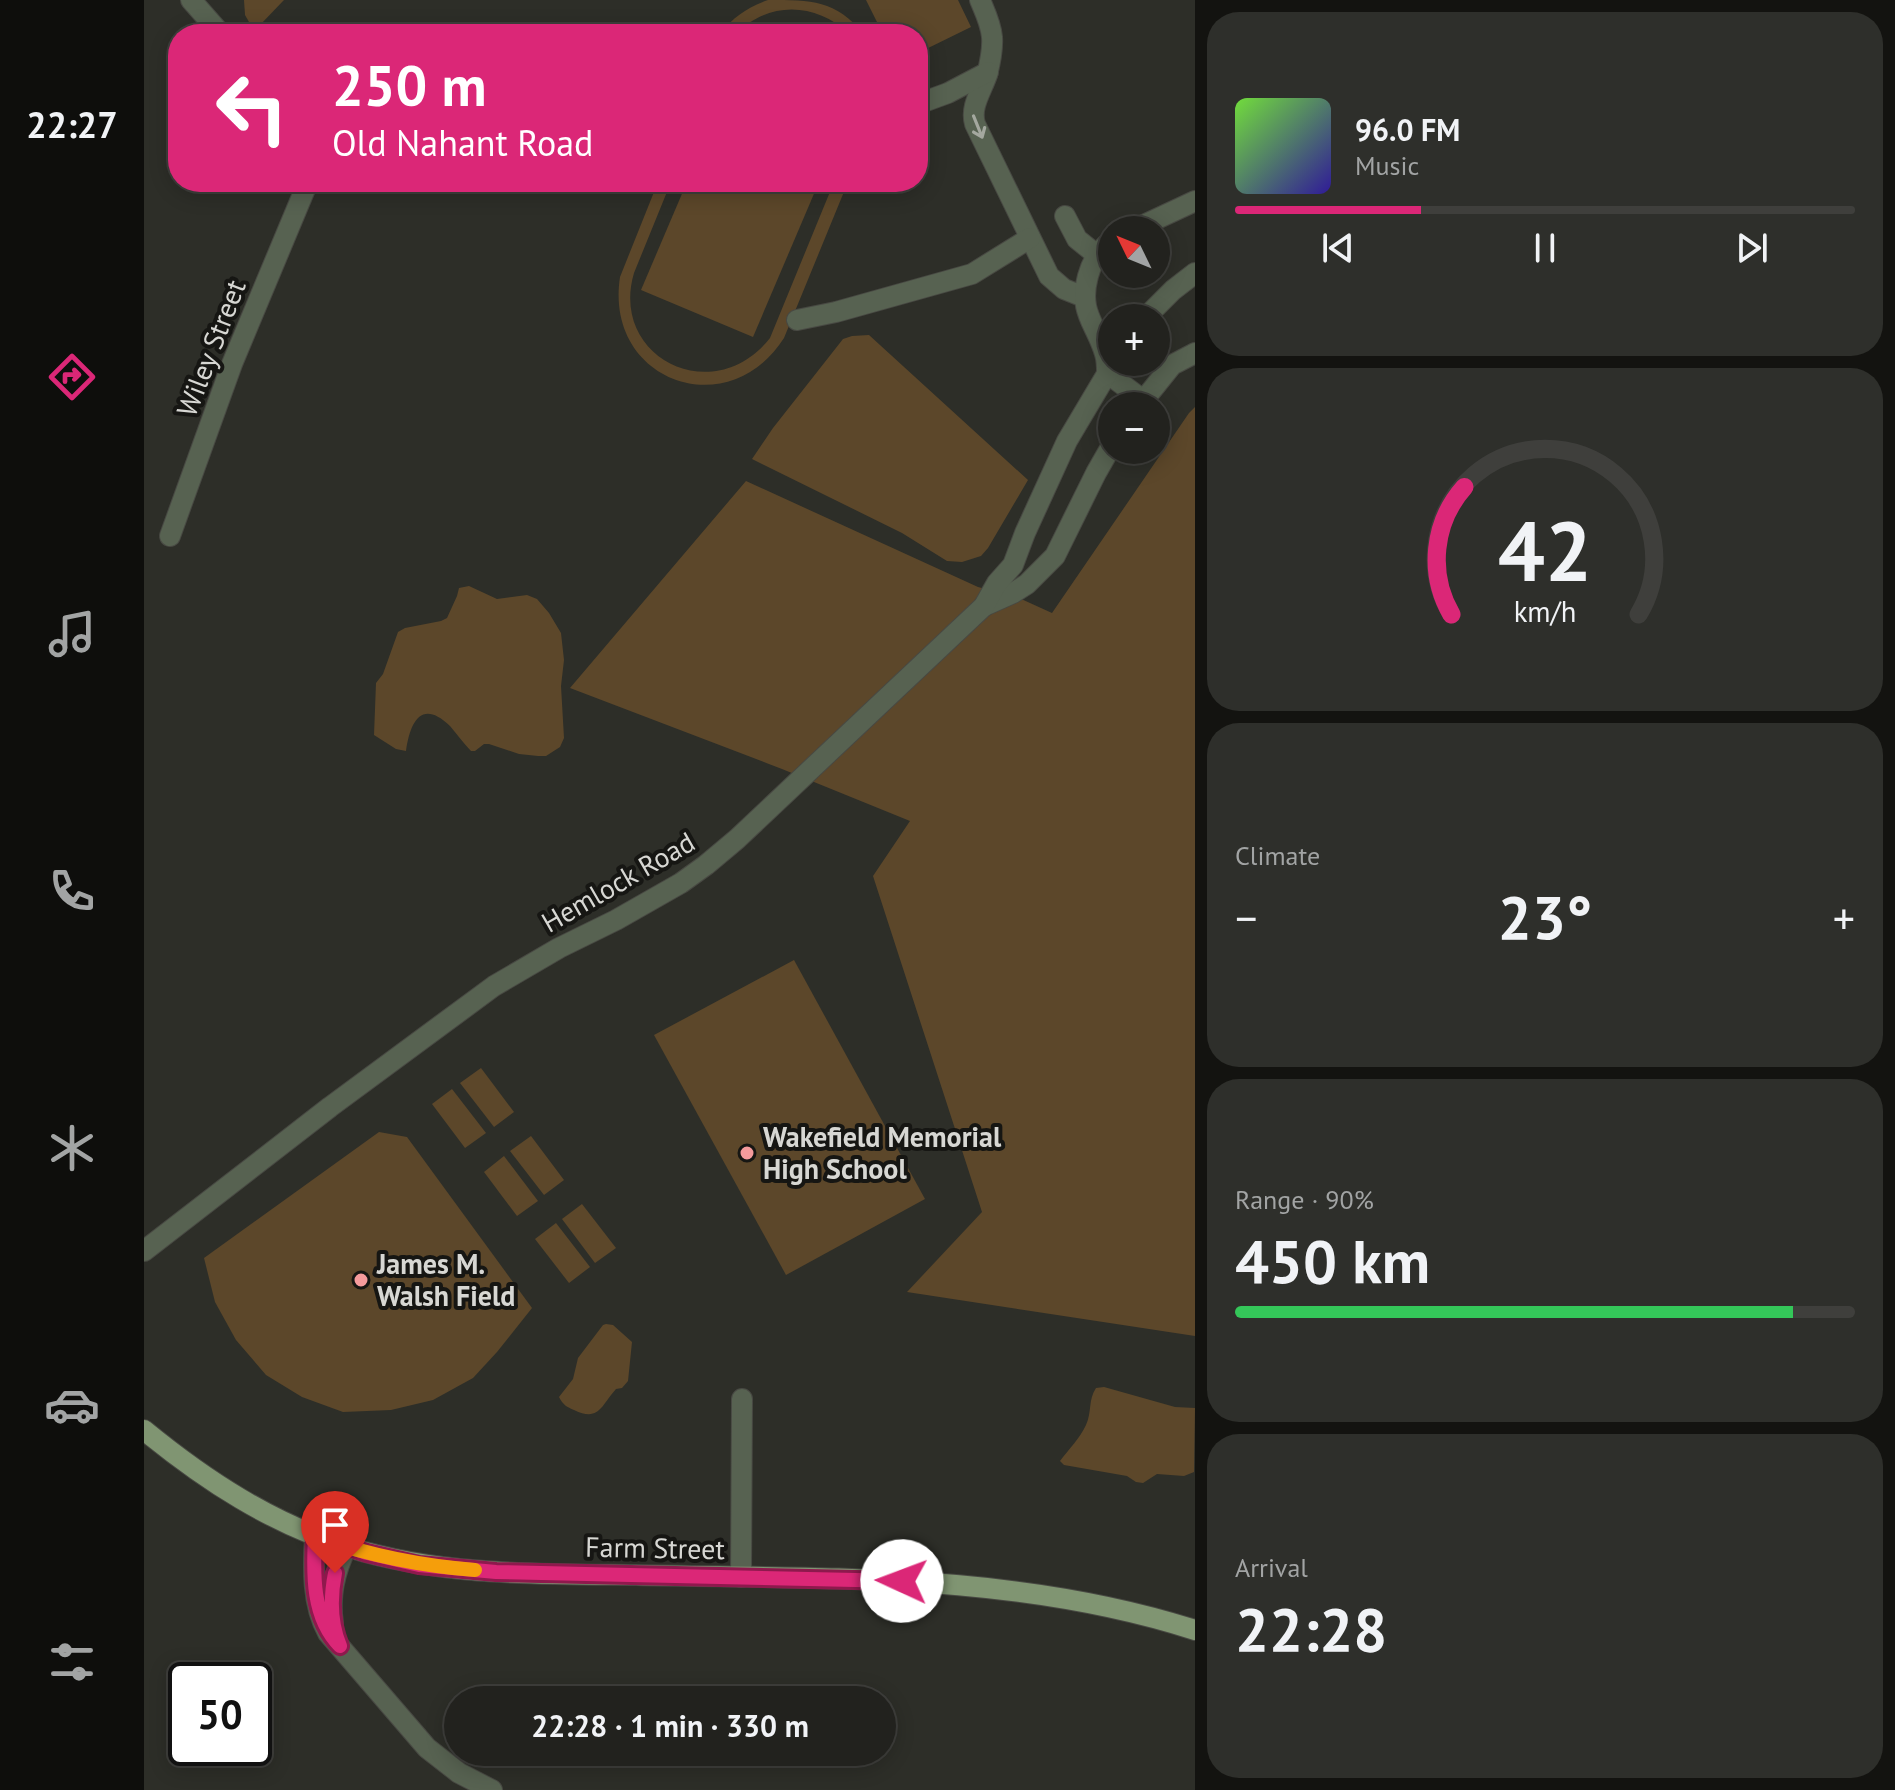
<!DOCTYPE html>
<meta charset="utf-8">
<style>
:root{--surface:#22221e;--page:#2e2f2b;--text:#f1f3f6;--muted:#a2a4a4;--line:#3f3f3c;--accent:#db2777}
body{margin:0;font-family:"PT Sans",sans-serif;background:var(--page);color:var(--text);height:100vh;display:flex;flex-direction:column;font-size:30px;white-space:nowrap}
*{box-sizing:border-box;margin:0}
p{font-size:26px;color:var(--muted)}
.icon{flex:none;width:44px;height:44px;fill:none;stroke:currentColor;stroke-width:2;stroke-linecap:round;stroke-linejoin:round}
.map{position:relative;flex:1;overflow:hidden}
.sheet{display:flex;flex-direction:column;gap:12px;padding:12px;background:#131310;width:700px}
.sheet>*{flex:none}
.hud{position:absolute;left:24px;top:24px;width:760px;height:168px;border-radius:32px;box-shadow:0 4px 20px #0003,0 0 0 2px var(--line);background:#db2777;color:#fff;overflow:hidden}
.needle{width:52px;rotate:313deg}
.controls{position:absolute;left:954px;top:216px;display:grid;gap:16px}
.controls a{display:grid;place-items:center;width:72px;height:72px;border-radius:50%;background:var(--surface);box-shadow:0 4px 20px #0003,0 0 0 2px var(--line);font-size:40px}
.speed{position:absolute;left:24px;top:1662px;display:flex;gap:16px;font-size:40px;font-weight:700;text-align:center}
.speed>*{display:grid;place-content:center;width:104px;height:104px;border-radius:50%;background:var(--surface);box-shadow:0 4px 20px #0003,0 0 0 2px var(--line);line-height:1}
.speed .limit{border:4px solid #111;border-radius:12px;background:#fff;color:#111}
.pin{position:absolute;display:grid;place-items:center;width:68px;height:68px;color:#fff;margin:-82px -34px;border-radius:50% 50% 50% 0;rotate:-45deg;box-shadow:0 0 8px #0007}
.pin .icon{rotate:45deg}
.me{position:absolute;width:88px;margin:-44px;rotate:272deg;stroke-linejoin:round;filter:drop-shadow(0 0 6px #0008)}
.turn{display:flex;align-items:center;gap:28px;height:168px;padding:0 32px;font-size:36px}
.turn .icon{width:104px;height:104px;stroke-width:2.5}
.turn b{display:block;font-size:56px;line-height:68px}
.big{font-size:60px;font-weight:700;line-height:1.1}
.sheet .tile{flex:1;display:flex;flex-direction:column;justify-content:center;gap:12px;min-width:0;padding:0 28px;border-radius:32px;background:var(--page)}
.sheet .dial{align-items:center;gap:0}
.dial svg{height:208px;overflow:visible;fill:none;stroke:var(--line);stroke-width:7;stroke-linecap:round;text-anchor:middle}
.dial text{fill:var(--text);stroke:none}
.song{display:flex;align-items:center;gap:24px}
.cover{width:96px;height:96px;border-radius:12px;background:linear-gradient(135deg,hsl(100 70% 55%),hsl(250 70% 35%))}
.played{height:8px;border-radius:4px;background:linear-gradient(90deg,var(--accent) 30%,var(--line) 30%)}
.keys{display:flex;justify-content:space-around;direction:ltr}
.heat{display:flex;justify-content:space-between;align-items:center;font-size:44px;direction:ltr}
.charge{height:12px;border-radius:6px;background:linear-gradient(90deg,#34c759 90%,var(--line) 0)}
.trip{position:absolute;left:300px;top:1686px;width:452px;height:80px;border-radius:40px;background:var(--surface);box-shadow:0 4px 20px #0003,0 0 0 2px var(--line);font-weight:700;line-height:80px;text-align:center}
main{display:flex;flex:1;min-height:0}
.tabs{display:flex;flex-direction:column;width:144px;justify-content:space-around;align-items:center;background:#0e0e0c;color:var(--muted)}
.tabs .icon{width:56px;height:56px}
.tabs .on{color:var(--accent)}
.tabs b{font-size:36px;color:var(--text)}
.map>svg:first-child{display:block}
.green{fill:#5c472a}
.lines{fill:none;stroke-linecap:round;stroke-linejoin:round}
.minor-casing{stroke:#484943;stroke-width:22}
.major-casing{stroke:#484943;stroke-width:22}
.minor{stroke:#576251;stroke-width:20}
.major{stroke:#809572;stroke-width:20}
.oneway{stroke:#a4a89f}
.route-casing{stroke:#8e194d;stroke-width:20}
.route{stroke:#db2777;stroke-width:14}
.slow{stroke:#f59e0b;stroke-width:14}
.poi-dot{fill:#f59b9c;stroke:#161613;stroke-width:3}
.labels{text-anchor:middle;stroke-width:8;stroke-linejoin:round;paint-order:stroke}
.street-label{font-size:28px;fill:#d7d7d3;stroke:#161613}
.poi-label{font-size:28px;font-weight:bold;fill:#d7d7d3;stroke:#161613;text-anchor:start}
</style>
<main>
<nav class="tabs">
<b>22:27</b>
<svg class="icon on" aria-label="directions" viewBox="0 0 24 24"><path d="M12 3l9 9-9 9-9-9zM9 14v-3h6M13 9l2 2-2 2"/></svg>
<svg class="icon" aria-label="music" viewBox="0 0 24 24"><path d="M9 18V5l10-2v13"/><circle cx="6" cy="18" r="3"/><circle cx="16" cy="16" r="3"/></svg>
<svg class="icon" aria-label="phone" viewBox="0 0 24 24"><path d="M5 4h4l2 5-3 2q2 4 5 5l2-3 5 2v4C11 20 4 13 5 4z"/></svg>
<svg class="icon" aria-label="climate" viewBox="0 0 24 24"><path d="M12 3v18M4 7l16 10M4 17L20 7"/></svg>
<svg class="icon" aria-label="car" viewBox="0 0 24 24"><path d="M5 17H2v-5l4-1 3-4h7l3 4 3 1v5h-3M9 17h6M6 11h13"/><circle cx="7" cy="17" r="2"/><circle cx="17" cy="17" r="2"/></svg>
<svg class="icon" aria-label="filters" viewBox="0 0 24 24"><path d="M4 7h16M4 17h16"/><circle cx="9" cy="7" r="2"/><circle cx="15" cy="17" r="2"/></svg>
</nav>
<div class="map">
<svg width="1051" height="1790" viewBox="0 0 1051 1790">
<rect width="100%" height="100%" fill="#2d2e28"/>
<g class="green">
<polygon points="100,0 140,0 116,25 109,29 101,15"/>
<path d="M624 0C668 0 691 0 720 34H705C672 2 624 1 592 34H576C589 17 604 7 624 0Z"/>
<polygon points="722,0 814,0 827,27 774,53 774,34 739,34"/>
<path d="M514 182H527L490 273C465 357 569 410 626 338L690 182H704L640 338C584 426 460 381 476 277Z"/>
<polygon points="543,182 675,182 609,337 497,290"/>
<polygon points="725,335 884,480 844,548 837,556 818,562 803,561 758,533 608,459 629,428 699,339 708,336"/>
<polygon points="1051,407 1051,1336 763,1292 838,1212 729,876 766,821 638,769 426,688 602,481 834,587 875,598 908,613 1045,413"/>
<path d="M325 586 353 599 383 595 393 599 405 613 417 633 420 660 417 686 420 738 416 747 402 756H394L375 754 345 744H340L331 751H327C319 743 313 734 306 726 277 698 266 723 262 751L252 749 230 735 232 683 239 674 254 632 261 628 297 621 303 618 313 596 315 588Z"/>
<polygon points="650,960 781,1199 642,1275 510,1035"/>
<polygon points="337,1068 370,1112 350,1127 316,1083"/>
<polygon points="308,1089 342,1133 321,1148 288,1104"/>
<polygon points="235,1132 263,1137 388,1308 353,1352 329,1378 289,1400 247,1410 199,1412 158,1397 122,1375 92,1340 71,1302 60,1258"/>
<polygon points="387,1136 420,1180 400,1195 366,1151"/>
<polygon points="360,1156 394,1201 373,1216 340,1172"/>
<polygon points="438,1204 472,1248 451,1263 418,1219"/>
<polygon points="412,1223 446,1267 425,1283 391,1239"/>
<path d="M462 1324 469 1325 488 1342 484 1381 478 1388 472 1389C457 1406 455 1422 430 1410 423 1407 419 1405 415 1397L429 1379 434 1358 459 1325Z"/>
<path d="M960 1387 1031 1407 1051 1408 1050 1472 1040 1476 1013 1474 999 1483 992 1482 983 1476 920 1465 916 1461C925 1449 936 1438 942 1425 948 1412 944 1400 952 1388Z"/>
</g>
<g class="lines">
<defs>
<g id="minor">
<polyline points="47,0 77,34"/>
<path d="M836 0C841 12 847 24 848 37 849 49 846 63 843 75 837 92 826 107 831 124L905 276 920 289 940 297"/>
<polyline points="774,104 804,93 844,72"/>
<polyline points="921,216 933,239 953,255"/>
<polyline points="989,230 1051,201"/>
<path d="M968 240C955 250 948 261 944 276 934 313 952 323 961 354 963 360 963 367 963 373L999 400"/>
<polyline points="1001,318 1029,290 1051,273"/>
<polyline points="653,320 692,312 828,274 886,238"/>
<polyline points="995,406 1028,365 1051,353"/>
<polyline points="26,536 88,364 164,182"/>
<polyline points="840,606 869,593 883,584 911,556 952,473 968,445"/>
<polyline points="0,1251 186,1107 350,986 415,948 472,920 537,883 562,865 593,839 840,606 853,583 869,565 881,533 923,441 970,362"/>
<path d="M171 1536C169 1567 168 1605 184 1633L283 1748 315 1773 348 1790"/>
<polyline points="597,1577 598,1399"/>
<path d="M189 1623C185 1596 190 1572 203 1547"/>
</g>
<path id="major" d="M0 1430C61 1480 128 1524 204 1547 297 1576 395 1574 492 1575 680 1579 870 1572 1051 1630"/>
</defs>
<use href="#minor" class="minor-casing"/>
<use href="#major" class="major-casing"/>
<use href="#minor" class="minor"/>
<use href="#major" class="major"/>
</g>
<defs><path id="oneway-shaft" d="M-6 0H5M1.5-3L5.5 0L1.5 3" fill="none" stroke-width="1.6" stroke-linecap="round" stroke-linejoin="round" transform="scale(2)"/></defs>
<use class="oneway" href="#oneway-shaft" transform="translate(834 127) rotate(68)"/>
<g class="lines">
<defs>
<path id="route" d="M191 1573C186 1598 186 1622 196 1646 168 1618 169 1574 171 1536L223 1553 275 1565 352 1572 758 1581"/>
</defs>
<use href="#route" class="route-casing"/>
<use href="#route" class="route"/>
<path class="slow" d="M178 1539C228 1556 279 1566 331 1570"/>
</g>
<g class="poi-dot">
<circle cx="603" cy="1153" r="8"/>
<circle cx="217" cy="1280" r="8"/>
</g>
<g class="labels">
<g class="street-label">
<text transform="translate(67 348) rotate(-69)" y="10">Wiley Street</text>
<text transform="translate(474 882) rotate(-30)" y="10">Hemlock Road</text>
<text transform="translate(511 1548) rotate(1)" y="10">Farm Street</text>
</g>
<g class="poi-label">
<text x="619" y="1147">Wakefield Memorial<tspan x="619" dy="32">High School</tspan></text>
<text x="233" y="1274">James M.<tspan x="233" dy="32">Walsh Field</tspan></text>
</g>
</g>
</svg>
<div class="controls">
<a><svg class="needle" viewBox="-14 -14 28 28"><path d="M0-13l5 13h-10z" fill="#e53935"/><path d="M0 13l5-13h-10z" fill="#a2a4a4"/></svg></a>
<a>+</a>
<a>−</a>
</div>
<div class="speed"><div class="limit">50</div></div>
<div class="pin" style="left:191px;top:1573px;background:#d93025"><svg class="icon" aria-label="arrive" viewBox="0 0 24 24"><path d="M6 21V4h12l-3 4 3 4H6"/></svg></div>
<svg class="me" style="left:758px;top:1581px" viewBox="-20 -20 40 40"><circle r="19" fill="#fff"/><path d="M0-13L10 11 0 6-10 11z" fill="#db2777"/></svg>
<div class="trip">22:28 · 1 min · 330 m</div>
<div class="hud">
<div class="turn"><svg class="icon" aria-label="left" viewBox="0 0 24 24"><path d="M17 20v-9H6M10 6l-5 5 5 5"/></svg><div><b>250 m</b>Old Nahant Road</div></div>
</div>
</div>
<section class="sheet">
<div class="tile">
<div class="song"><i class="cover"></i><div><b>96.0 FM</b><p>Music</p></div></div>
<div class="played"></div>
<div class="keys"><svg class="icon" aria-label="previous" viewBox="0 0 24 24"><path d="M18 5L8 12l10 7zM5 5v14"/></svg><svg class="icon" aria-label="pause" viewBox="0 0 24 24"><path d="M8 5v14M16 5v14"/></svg><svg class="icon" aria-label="next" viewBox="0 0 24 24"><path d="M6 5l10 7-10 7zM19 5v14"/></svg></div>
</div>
<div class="tile dial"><svg viewBox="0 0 100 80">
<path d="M14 69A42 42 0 1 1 86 69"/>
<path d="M14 69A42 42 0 0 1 19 20" stroke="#db2777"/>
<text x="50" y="56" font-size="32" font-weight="700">42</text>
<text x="50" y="72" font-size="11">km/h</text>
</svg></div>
<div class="tile"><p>Climate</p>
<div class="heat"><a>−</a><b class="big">23°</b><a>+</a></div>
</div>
<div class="tile"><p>Range · 90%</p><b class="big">450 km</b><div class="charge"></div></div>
<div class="tile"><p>Arrival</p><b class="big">22:28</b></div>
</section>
</main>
